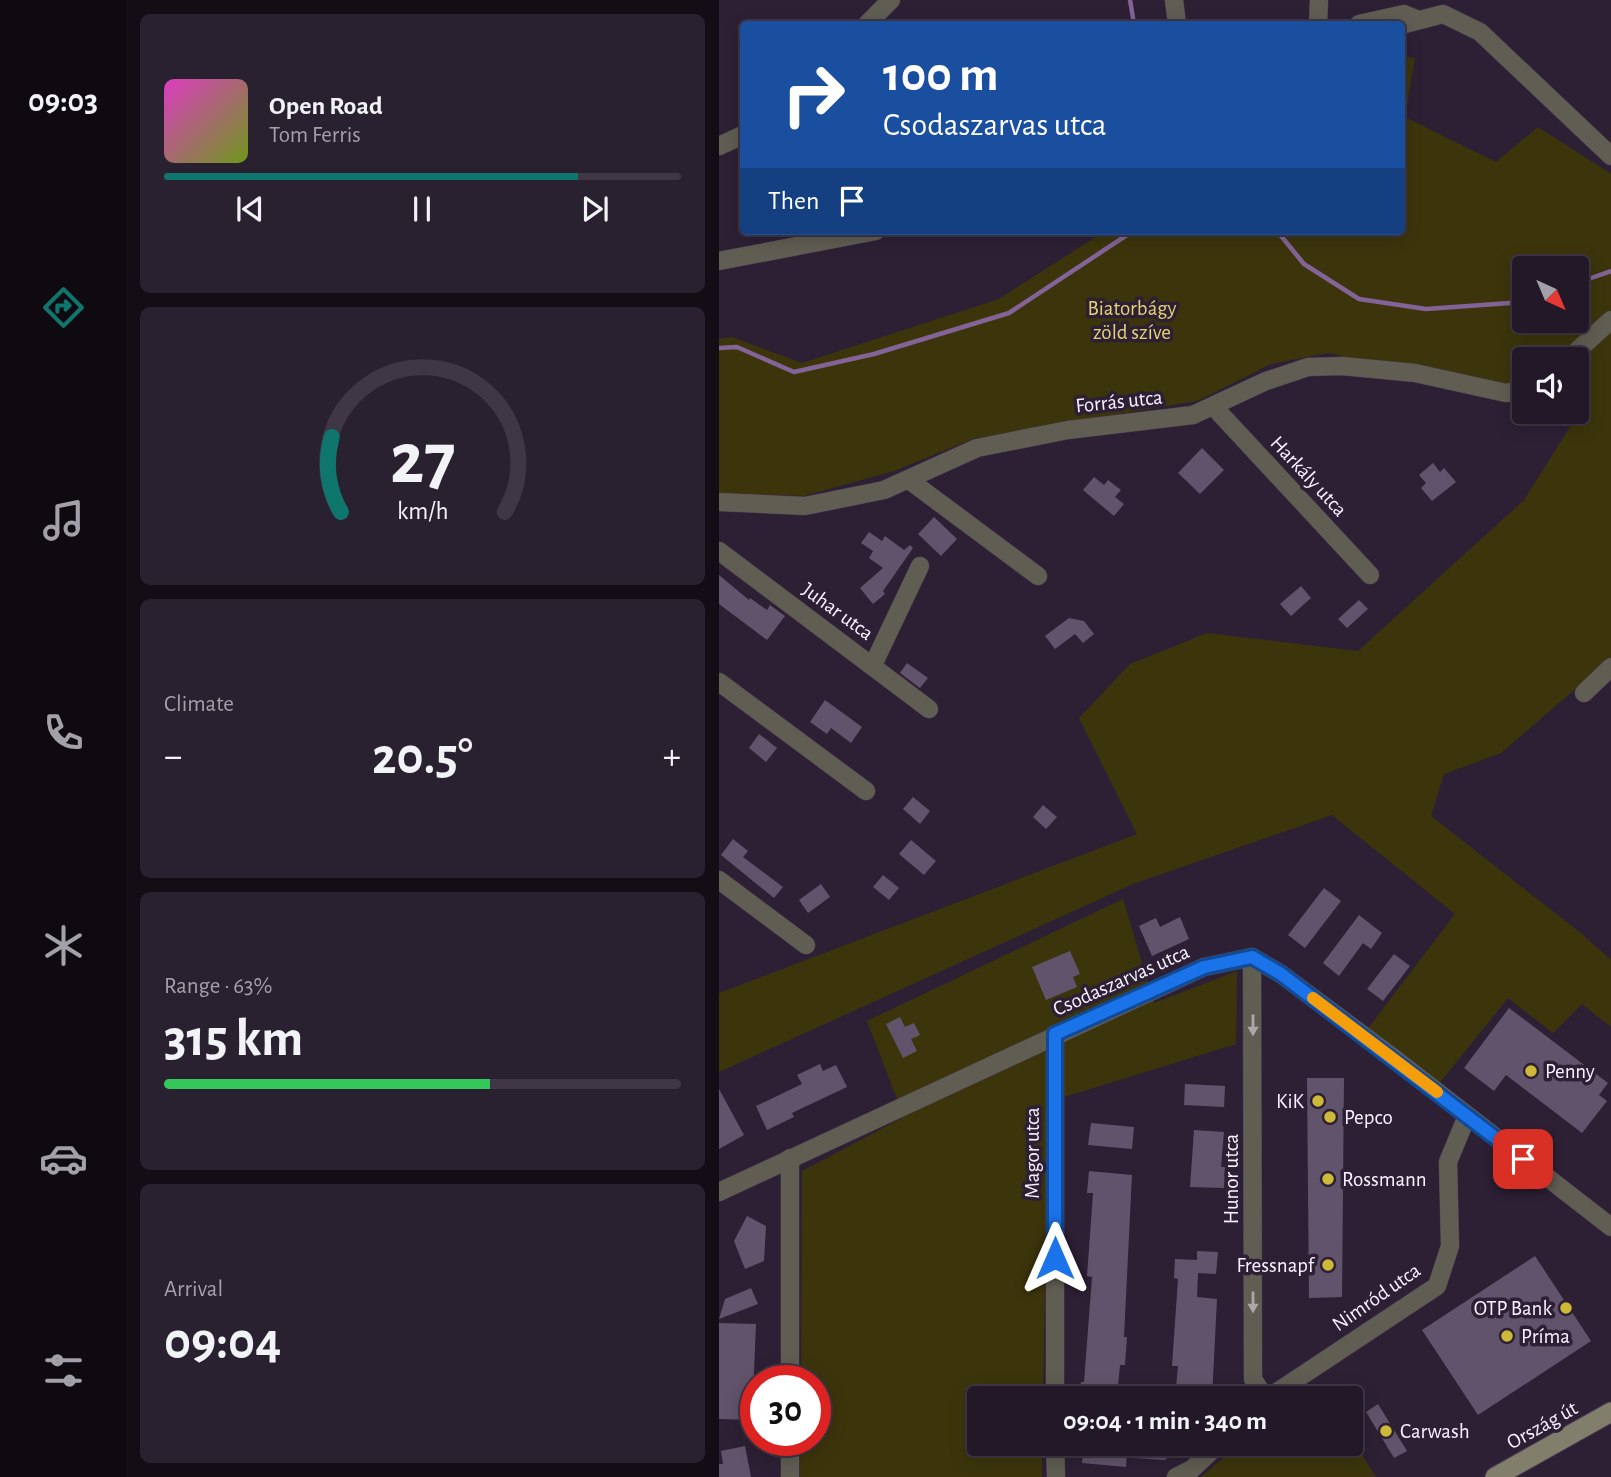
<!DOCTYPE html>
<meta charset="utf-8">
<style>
:root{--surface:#221828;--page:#2a2130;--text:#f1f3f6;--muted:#a2a0a8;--line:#3f3745;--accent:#0f766e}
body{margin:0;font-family:"Alegreya Sans",sans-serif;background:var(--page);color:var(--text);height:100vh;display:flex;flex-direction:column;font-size:26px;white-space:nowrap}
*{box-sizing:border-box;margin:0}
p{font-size:23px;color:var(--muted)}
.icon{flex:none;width:38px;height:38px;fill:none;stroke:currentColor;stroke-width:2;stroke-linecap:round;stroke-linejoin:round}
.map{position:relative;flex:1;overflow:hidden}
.panel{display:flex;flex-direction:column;gap:14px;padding:14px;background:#130d16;width:593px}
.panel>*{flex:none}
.guide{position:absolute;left:21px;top:21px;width:665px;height:214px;border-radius:7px;box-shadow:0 4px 18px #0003,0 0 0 2px var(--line);background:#1a4fa0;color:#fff;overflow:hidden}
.needle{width:46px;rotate:136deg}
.tools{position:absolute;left:793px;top:256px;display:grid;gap:14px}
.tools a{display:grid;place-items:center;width:77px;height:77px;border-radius:7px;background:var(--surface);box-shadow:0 4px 18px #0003,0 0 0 2px var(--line);font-size:35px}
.speed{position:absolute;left:21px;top:1365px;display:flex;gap:14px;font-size:35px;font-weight:700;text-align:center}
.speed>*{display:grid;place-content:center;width:91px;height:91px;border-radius:50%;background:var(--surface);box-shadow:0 4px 18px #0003,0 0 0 2px var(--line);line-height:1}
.speed .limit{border:10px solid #d22;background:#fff;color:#111}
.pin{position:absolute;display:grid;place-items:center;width:60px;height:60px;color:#fff;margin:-30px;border-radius:14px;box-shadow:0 4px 10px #0006}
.me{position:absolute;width:77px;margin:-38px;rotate:0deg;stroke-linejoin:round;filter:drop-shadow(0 0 5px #0008)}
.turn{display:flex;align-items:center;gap:24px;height:147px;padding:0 28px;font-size:32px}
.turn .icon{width:91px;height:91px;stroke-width:2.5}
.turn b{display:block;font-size:49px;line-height:60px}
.then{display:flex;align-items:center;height:66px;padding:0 28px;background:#0003;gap:14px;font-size:26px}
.big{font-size:52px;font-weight:700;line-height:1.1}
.panel .card{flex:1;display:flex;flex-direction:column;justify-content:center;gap:10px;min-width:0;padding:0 24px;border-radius:10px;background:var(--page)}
.panel .dial{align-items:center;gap:0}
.dial svg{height:182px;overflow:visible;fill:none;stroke:var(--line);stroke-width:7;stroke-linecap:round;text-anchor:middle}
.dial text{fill:var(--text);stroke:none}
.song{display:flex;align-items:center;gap:21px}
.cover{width:84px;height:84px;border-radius:10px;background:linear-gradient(135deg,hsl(310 70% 55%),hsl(80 70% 35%))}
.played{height:7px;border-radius:4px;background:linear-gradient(90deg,var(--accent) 80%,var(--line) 80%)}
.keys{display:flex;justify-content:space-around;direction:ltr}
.heat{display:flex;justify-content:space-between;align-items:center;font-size:38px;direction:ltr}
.charge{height:10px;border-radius:5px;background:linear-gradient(90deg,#34c759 63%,var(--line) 0)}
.trip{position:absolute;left:248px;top:1386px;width:396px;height:70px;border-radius:7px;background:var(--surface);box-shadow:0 4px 18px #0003,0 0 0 2px var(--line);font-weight:700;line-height:70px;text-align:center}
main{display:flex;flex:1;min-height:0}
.tab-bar{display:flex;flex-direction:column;width:126px;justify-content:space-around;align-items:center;background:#0e0a10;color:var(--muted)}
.tab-bar .icon{width:49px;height:49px}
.tab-bar .active{color:var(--accent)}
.tab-bar b{font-size:32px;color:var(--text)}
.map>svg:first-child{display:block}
.green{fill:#3c350c;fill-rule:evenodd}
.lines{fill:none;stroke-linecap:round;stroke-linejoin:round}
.stream{stroke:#836398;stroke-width:4.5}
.building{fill:#61536b}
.minor-casing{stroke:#4a3d51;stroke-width:19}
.secondary-casing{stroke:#4a3d51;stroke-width:21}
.minor{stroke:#605e53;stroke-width:18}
.secondary{stroke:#817e6b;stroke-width:19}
.oneway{fill:#aca8a9}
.route-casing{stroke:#114b97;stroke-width:18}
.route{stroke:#1a73e8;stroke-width:12}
.slow{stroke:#f59e0b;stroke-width:12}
.poi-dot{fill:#ceb837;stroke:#2d2035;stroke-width:2.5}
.labels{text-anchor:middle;stroke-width:7;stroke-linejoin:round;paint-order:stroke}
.park-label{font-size:21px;fill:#e3d272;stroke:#2d2035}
.street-label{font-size:21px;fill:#f9f1ff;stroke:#2d2035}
.poi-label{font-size:21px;fill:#f9f1ff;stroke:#2d2035;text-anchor:start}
</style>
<main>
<nav class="tab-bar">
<b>09:03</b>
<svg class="icon active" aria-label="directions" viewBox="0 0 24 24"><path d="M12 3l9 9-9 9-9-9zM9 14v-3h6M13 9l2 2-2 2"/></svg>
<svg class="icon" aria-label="music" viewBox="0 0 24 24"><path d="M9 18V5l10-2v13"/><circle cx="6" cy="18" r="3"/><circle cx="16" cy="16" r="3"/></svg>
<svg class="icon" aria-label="phone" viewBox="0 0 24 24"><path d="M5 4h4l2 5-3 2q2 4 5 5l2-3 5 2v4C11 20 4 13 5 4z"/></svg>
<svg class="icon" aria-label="climate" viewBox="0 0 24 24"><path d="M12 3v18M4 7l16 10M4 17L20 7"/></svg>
<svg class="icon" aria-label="car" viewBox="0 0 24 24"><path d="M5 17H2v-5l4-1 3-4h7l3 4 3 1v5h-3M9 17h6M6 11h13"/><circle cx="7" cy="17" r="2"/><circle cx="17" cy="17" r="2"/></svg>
<svg class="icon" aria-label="filters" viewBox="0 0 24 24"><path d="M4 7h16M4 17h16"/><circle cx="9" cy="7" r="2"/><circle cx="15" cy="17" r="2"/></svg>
</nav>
<section class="panel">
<div class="card">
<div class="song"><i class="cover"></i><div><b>Open Road</b><p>Tom Ferris</p></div></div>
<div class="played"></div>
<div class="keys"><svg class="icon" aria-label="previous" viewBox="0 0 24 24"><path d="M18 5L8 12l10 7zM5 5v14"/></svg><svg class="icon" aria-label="pause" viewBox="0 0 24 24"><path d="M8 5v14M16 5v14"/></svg><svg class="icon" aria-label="next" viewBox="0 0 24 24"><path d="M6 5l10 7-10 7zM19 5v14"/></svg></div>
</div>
<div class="card dial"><svg viewBox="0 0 100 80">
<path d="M14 69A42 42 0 1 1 86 69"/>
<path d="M14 69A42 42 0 0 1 10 36" stroke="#0f766e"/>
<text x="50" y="56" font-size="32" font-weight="700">27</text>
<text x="50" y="72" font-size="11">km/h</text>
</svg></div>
<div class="card"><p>Climate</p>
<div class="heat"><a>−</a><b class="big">20.5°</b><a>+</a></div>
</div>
<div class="card"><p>Range · 63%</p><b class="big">315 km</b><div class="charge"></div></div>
<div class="card"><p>Arrival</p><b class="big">09:04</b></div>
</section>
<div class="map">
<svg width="892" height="1477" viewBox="0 0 892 1477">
<rect width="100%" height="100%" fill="#2d2035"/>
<g class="green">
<path d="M683 57 696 58 686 117 777 162 819 127 892 174V658L782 753 725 774 712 816 863 934 892 960V1027L863 1004 834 1033 789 998 710 1096 638 1043 736 914 613 815 414 884 0 1072V993L418 834 360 718 411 664 488 633 639 651 805 500 851 427 814 411H858V359H805V408L739 381 609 353 552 364 478 401 256 438 175 471 85 496 0 493V339L13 337 83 363 280 299 386 231H682ZM805 268H858V320H805Z"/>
<polygon points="404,899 435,1003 518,971 517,1044 329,1102 324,1398 261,1398 261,1444 323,1444 323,1477 81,1477 81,1440 96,1440 96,1381 82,1381 83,1171 185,1117 148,1021"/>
<polygon points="632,1437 657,1477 482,1477 520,1444 632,1444"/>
</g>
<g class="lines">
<g class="stream">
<polyline points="411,0 415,24"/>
<polyline points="558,231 585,264 640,299 707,309 805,302"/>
<polyline points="858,283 892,271"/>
<polyline points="0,348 18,347 75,372 155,354 290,313 414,231"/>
</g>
</g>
<g class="building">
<polygon points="483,448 505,470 481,494 459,473"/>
<polygon points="714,463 721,472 725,468 737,482 713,501 702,488 707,483 700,475"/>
<polygon points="375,477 385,485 389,480 402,490 396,497 405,504 395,516 364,490"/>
<polygon points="215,517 238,539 222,556 199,534"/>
<polygon points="150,532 163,541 166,536 185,550 191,545 194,548 164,591 166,594 154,604 141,588 164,568 150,558 154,551 142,543"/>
<polygon points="0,575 30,600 31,598 48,610 51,605 66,616 48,640 0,604"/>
<polygon points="582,586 592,598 572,616 561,604"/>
<polygon points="640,600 649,609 628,628 619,619"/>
<polygon points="350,618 365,621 375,634 364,643 356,634 336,649 326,636"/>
<polygon points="188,663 209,678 201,688 181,673"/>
<polygon points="106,700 143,727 132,743 112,728 108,734 91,722"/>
<polygon points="40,734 58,748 47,762 30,748"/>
<polygon points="194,797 211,811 201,824 184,809"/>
<polygon points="324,805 338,817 327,829 314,817"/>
<polygon points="14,839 29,851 24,857 64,887 55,898 2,855"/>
<polygon points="192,840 217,861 205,875 180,854"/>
<polygon points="164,875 180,888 170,900 154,887"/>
<polygon points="102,884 111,897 89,913 80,900"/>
<polygon points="605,888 622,901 586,948 569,935"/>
<polygon points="640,915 663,933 652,949 644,943 620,976 604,963"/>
<polygon points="461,917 470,939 433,956 420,926 437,918 441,927"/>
<polygon points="351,951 361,974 354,977 358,987 327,1000 313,967"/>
<polygon points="675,954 691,966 664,1001 648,989"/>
<polygon points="790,1008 889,1083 880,1095 888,1101 863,1133 787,1075 775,1091 745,1068"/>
<polygon points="181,1017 186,1027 195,1023 201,1035 192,1039 198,1051 184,1058 167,1024"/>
<polygon points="101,1064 104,1071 117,1065 128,1087 77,1111 73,1113 75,1117 48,1130 37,1106 83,1084 78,1075"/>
<polygon points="588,1078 625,1078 623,1297 590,1298"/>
<polygon points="466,1084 506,1086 505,1107 465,1105"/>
<polygon points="0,1089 25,1135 0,1149"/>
<polygon points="372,1123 415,1127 413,1149 369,1145"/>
<polygon points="475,1130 505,1132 502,1167 506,1167 505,1188 471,1187"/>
<polygon points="370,1171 413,1175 405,1337 408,1337 406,1365 401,1365 398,1398 360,1398 362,1382 365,1382 373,1277 368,1276 374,1193 368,1193"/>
<polygon points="28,1216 47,1226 45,1261 26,1269 15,1241"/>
<polygon points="478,1251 499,1252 497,1274 479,1273 478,1297 498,1299 493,1398 456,1398 459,1366 453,1366 459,1279 455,1278 456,1259 478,1260"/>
<polygon points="816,1256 872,1341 759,1415 703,1330"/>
<polygon points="32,1288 39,1304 0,1319 6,1299"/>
<polygon points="0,1323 37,1324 33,1420 0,1419"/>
<polygon points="659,1404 688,1451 675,1458 647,1412"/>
<polygon points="365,1444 408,1447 407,1467 363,1463"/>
<polygon points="414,1444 462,1444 446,1460 414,1458"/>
<polygon points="26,1446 32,1477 0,1477 0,1464 4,1464 2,1451"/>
</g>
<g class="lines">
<defs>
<g id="minor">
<polyline points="455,0 458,24"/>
<polyline points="148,24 172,0"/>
<polyline points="599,24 600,0"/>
<polyline points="640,24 685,14 697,19"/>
<polyline points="682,25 724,14 761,32 892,156"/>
<polyline points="0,146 24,135"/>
<polyline points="0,261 157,231"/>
<polyline points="849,359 892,320"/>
<polyline points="495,407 651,575"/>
<polyline points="190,480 319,576"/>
<polyline points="0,502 86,506 165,490 258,448 349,430 474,415 547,381 589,367 623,366 696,373 787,393 805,390"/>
<polyline points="0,551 210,709"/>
<polyline points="154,665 201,566"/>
<polyline points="0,682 147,791"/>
<polyline points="865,693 892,667"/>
<polyline points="0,880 87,945"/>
<polyline points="533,957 534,1379 546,1398"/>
<polyline points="336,1034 336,1398"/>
<polyline points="0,1192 485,967 533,957 562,974 676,1059 892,1227"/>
<polyline points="71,1381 71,1158"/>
<polyline points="549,1398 718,1286 731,1246 729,1162 748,1116"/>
<polyline points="336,1444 337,1477"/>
<polyline points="71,1477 71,1440"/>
<polyline points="457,1477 473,1469 500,1444"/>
</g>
<polyline id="secondary" points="776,1477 892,1412"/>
</defs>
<use href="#minor" class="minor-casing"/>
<use href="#secondary" class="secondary-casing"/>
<use href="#minor" class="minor"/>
<use href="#secondary" class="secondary"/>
</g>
<defs><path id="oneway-solid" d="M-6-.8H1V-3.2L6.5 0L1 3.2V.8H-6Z" transform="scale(1.75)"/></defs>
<g class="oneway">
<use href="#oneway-solid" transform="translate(534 1025) rotate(90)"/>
<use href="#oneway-solid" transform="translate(534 1302) rotate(90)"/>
</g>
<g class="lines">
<defs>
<polyline id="route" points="336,1258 336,1034 485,967 533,957 562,974 804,1159"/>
</defs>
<use href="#route" class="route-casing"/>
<use href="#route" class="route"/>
<polyline class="slow" points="594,998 718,1092"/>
</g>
<g class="poi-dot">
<circle cx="812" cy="1071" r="7"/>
<circle cx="599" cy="1101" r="7"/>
<circle cx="611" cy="1117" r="7"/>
<circle cx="609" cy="1179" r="7"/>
<circle cx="609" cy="1265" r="7"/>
<circle cx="847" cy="1308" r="7"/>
<circle cx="788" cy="1336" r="7"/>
<circle cx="667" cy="1431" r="7"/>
</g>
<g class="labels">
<g class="park-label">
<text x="413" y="315">Biatorbágy<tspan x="413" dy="24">zöld szíve</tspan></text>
</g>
<g class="street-label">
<text transform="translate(400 401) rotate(-6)" y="7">Forrás utca</text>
<text transform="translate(590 476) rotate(47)" y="7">Harkály utca</text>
<text transform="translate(119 611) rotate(36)" y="7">Juhar utca</text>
<text transform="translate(402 980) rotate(-24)" y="7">Csodaszarvas utca</text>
<text transform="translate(313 1153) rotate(-90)" y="7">Magor utca</text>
<text transform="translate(512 1179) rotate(-90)" y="7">Hunor utca</text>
<text transform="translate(657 1297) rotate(-35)" y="7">Nimród utca</text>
<text transform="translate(823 1425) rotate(-29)" y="7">Ország út</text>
</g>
<g class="poi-label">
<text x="826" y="1078">Penny</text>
<text x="585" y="1108" text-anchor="end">KiK</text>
<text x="625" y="1124">Pepco</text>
<text x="623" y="1186">Rossmann</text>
<text x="595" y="1272" text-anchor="end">Fressnapf</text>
<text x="833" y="1315" text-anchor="end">OTP Bank</text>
<text x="802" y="1343">Príma</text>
<text x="681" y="1438">Carwash</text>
</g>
</g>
</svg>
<div class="tools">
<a><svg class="needle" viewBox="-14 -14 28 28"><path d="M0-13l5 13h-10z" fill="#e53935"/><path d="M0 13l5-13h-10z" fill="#a2a0a8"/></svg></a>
<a><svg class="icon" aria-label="sound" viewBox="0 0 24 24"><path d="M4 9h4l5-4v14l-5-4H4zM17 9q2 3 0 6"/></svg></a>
</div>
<div class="speed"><div class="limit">30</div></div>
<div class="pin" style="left:804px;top:1159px;background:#d93025"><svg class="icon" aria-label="arrive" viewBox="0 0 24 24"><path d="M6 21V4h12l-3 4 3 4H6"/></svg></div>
<svg class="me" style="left:336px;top:1258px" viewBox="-20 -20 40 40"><path d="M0-17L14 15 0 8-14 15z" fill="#1a73e8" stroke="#fff" stroke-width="4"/></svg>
<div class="trip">09:04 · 1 min · 340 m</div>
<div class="guide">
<div class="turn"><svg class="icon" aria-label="right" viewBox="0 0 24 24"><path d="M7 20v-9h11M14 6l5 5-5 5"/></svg><div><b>100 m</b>Csodaszarvas utca</div></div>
<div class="then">Then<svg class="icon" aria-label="arrive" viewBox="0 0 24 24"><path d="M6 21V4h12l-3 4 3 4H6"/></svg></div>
</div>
</div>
</main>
